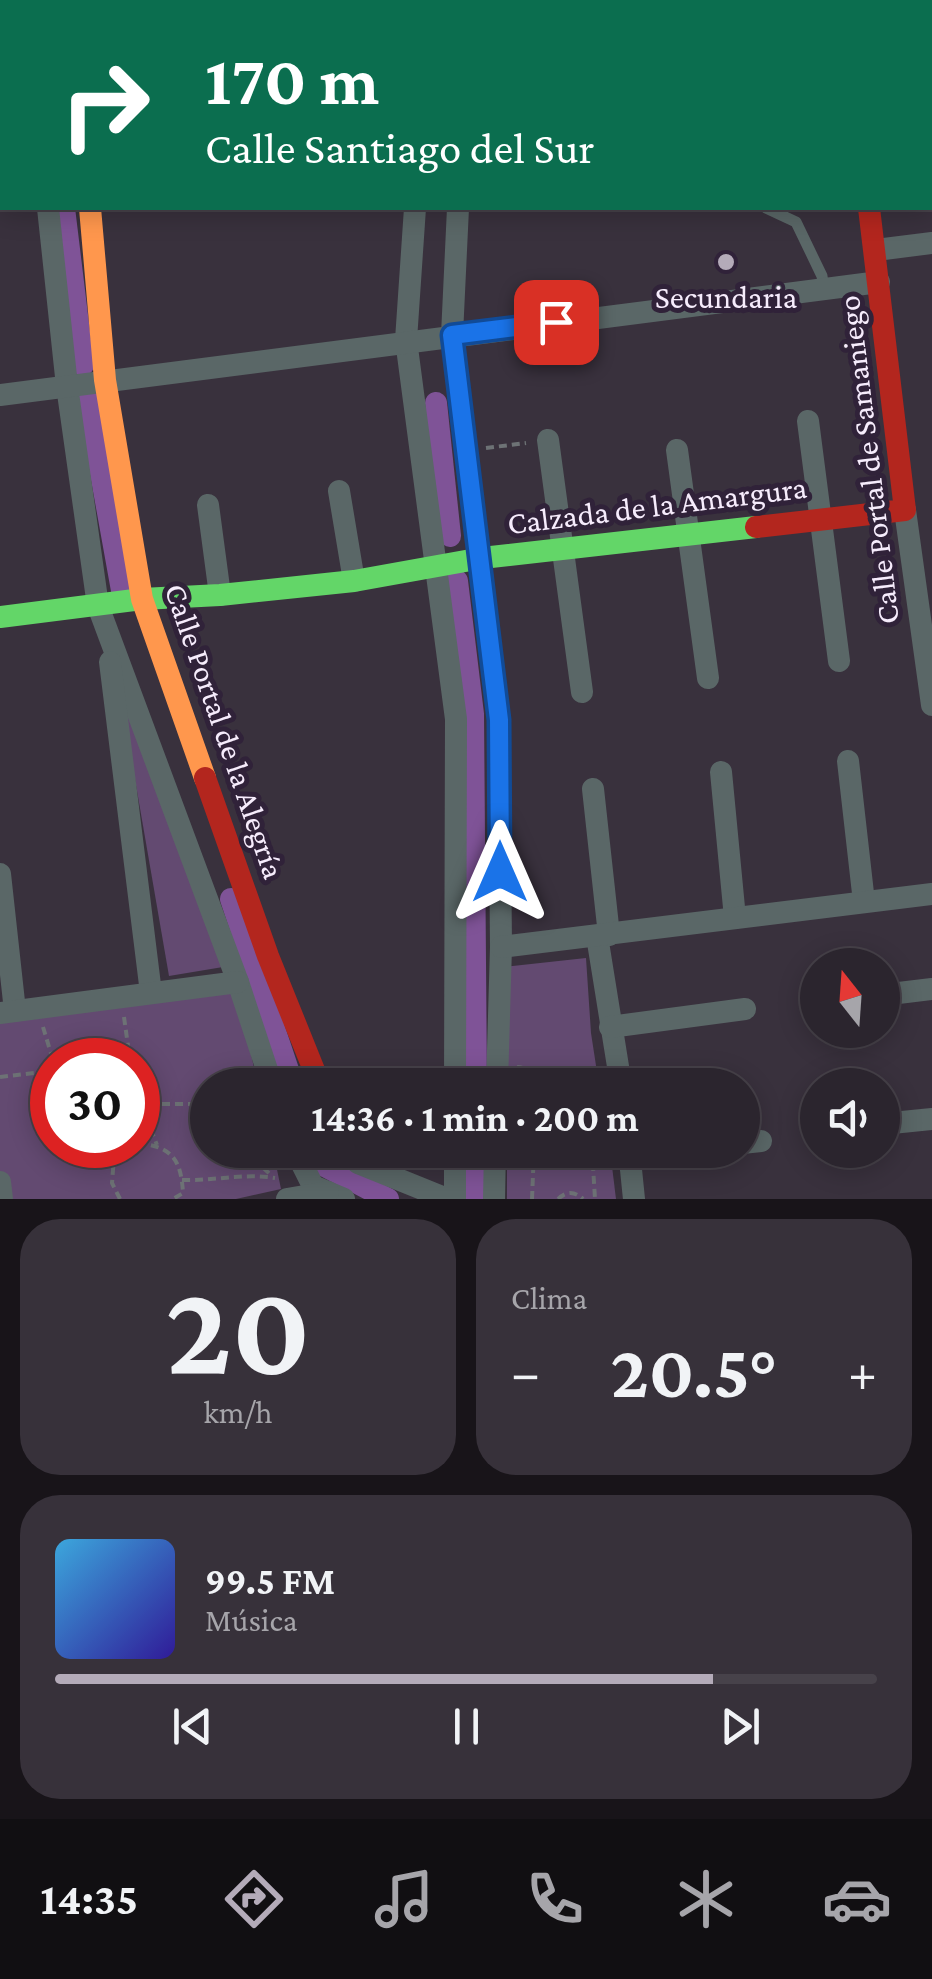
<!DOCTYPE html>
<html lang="es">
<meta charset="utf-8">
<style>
:root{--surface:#2b252e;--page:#37313a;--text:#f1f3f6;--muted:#a6a5aa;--line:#47424a;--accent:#b4abb9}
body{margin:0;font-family:"Crimson Pro",serif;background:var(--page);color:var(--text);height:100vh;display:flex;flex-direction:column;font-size:38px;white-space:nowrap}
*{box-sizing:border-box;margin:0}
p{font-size:32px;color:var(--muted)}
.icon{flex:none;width:55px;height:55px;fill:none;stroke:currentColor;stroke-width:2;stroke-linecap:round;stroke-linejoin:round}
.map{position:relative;height:1199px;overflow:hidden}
.side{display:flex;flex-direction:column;gap:20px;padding:20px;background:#181419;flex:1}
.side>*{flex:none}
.banner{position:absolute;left:0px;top:0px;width:932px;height:210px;box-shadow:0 5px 25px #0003,0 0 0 2px var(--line);background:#0b6e4f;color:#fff;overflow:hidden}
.needle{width:65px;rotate:343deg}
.tools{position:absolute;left:800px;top:948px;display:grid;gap:20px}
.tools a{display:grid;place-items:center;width:100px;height:100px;border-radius:50%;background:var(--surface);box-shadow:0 5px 25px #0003,0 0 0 2px var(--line);font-size:50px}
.speed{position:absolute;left:30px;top:1038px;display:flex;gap:20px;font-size:50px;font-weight:700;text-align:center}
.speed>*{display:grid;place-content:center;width:130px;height:130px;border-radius:50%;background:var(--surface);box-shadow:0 5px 25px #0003,0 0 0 2px var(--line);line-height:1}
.speed .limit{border:15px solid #d22;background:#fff;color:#111}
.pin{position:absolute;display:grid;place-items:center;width:85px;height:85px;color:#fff;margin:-42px;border-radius:20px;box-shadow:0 5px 15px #0006}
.me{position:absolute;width:110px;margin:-55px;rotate:0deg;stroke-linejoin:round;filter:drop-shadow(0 0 8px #0008)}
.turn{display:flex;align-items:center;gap:35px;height:210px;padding:0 40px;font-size:45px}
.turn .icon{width:130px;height:130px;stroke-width:2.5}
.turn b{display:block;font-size:70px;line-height:85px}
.big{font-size:75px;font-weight:700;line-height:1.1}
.side .card{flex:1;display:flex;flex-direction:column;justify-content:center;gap:15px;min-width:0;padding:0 35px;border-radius:40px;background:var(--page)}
.side .dial{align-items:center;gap:0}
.dial b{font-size:130px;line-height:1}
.song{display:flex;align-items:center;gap:30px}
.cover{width:120px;height:120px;border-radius:15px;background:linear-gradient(135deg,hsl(200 70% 55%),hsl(250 70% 35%))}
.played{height:10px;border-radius:5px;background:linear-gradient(90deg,var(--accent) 80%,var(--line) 80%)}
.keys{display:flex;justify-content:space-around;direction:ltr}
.heat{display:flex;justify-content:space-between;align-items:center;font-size:55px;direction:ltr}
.side .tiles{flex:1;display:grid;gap:20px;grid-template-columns:1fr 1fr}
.card:last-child{grid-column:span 2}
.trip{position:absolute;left:190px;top:1068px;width:570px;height:100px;border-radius:50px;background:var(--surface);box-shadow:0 5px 25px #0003,0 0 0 2px var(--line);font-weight:700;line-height:100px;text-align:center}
.dock{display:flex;height:160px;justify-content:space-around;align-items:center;background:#110f12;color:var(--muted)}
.dock .icon{width:70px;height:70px}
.dock .selected{color:var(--accent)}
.dock b{font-size:45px;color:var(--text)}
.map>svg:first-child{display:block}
.green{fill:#634a71;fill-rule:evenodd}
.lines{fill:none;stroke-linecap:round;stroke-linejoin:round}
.canal{stroke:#7f5397;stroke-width:22}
.path{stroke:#6d7275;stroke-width:4;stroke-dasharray:8 5;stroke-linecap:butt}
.lane{stroke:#5a6767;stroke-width:11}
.street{stroke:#5a6767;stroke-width:22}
.fast{stroke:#63d668;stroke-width:22}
.slow{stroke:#ff974d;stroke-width:22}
.jam{stroke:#b3261e;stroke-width:22}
.route-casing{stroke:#114b97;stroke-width:25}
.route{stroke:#1a73e8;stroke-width:18}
.poi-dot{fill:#b4abb9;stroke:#302239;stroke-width:4}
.labels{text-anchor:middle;stroke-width:10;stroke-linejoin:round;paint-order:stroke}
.poi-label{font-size:32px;fill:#f6ecfc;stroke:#302239}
.street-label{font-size:32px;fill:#f6ecfc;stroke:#302239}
</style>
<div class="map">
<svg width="932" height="1199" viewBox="0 0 932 1199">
<rect width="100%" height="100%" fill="#39313d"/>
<g class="green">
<polygon points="118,681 223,967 169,976"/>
<polygon points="586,958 591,1033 599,1085 506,1085 504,967"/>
<path d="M236 988 258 1085H208V1150H273L281 1189 236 1199H0V1020ZM52 1060H138V1145H52Z"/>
<polygon points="507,1150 610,1150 616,1199 507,1199"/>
</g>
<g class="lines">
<g class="canal">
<polyline points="39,0 39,2"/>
<polyline points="64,208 83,365"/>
<polyline points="86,390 123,596"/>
<polyline points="436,403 450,536"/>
<polyline points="457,581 473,714 476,1085"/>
<polyline points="231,899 293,1085"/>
<polyline points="315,1150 319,1163 388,1199"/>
<polyline points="477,1150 477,1199"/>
</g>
<g class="path">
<polyline points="486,448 526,443"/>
<polyline points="124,1017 130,1060"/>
<polyline points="43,1027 53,1060"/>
<path d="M517 1067C544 1071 576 1085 600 1084"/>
<polyline points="0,1077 52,1071"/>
<polyline points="540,1085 542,1070"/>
<polyline points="138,1088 149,1104 146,1117 138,1118"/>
<polyline points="149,1104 208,1104"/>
<polyline points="146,1117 157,1145"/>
<path d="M138 1143C172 1147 181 1159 183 1193L173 1199"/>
<polyline points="244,1150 271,1175"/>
<polyline points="592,1150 595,1199"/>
<polyline points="82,1151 114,1157"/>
<path d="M182 1180C214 1181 243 1173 275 1178"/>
<polyline points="120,1199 112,1183 114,1157 135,1145"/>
<polyline points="532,1199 534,1150"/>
<path d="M558 1199C567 1191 574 1191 583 1199"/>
</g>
<g class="lane">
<polyline points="343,2 363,0"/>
<polyline points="435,2 450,0"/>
<polyline points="0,48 2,47"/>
<polyline points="766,208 796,222 822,276 824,289"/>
</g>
<g class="street">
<polyline points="24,0 24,2"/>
<polyline points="66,0 67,2"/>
<polyline points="465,0 465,2"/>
<polyline points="433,2 433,0"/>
<polyline points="930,100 932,99"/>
<polyline points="48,208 67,386 98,606 238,982 272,1085"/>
<polyline points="415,208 406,340 456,719 455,1085"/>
<polyline points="458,208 452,335 499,720 501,947 497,1085"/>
<polyline points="876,250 932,243"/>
<polyline points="0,395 879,282"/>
<polyline points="808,421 839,661"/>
<polyline points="548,440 582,692"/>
<polyline points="677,450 708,678"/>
<polyline points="339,491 354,581"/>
<polyline points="208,505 220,595"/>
<polyline points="905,510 932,705"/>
<polyline points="110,662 151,993"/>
<polyline points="848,761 864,902"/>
<polyline points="721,772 735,918"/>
<polyline points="593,789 609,935"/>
<polyline points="0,874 15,1011"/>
<polyline points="597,936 621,1085"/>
<polyline points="501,947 932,894"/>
<polyline points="882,995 932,989"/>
<polyline points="0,1013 238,982"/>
<polyline points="610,1027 745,1009"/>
<polyline points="882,1124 932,1119"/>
<polyline points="742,1143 761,1141"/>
<polyline points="295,1150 313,1186 344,1199"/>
<polyline points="346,1150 358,1163 447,1199"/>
<polyline points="629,1150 634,1199"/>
<polyline points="630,1157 686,1150"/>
<polyline points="0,1182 2,1199"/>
<polyline points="287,1199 328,1192"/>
<polyline points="455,1199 455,1150"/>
<polyline points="494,1199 495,1150"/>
</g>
<g class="fast">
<polyline points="193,2 213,0"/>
<polyline points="0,617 142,599 220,595 354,581 482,558 756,527"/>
</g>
<g class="slow">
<polyline points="0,28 2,28"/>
<polyline points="0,68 2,67"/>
<polyline points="90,208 105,380 142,599 205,778"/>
</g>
<g class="jam">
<polyline points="841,0 842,2"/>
<polyline points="514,2 533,0"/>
<polyline points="756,527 905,510 869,208"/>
<polyline points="205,778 268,956 320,1085"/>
</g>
</g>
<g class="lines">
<defs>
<polyline id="route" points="500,872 499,720 452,335 556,322"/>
</defs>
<use href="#route" class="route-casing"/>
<use href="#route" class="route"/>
</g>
<circle class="poi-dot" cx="726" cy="262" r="10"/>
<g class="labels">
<g class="poi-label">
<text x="726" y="308">Secundaria</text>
</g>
<g class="street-label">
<text transform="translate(868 460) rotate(-97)" y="11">Calle Portal de Samaniego</text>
<text transform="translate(657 505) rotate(-7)" y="11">Calzada de la Amargura</text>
<text transform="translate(225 731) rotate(71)" y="11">Calle Portal de la Alegría</text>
</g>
</g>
</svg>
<div class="tools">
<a><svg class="needle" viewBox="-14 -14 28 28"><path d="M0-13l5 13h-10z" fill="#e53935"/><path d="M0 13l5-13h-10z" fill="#a6a5aa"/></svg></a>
<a><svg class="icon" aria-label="sound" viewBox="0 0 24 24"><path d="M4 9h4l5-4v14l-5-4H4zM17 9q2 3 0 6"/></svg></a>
</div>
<div class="speed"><div class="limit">30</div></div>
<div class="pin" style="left:556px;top:322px;background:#d93025"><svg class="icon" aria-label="arrive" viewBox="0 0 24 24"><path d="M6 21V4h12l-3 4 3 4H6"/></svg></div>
<svg class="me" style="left:500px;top:872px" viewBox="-20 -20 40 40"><path d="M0-17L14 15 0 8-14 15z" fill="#1a73e8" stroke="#fff" stroke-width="4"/></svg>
<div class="trip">14:36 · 1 min · 200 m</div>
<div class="banner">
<div class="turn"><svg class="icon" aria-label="right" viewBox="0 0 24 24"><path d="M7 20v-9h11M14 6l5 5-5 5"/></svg><div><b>170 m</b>Calle Santiago del Sur</div></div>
</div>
</div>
<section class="side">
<div class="tiles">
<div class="card dial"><b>20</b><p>km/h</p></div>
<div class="card"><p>Clima</p>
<div class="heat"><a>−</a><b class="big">20.5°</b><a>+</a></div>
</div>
<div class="card">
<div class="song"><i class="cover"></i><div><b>99.5 FM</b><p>Música</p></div></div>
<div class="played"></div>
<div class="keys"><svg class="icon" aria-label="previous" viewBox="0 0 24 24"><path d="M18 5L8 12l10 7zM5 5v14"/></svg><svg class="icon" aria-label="pause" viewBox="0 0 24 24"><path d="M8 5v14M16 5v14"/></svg><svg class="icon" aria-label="next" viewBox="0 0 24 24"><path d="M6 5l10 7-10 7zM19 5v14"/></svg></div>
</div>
</div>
</section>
<nav class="dock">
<b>14:35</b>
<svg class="icon selected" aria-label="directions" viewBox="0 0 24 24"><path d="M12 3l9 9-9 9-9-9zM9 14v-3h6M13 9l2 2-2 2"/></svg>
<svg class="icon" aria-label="music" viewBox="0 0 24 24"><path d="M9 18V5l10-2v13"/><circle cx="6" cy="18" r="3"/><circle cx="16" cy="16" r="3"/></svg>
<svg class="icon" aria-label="phone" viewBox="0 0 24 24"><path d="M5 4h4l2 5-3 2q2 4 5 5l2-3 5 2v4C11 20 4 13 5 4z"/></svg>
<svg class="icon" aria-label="climate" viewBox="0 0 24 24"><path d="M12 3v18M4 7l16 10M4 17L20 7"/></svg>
<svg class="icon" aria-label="car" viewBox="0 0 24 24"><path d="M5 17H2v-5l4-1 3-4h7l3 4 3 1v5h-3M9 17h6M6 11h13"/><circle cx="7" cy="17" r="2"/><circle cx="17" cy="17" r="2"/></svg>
</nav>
